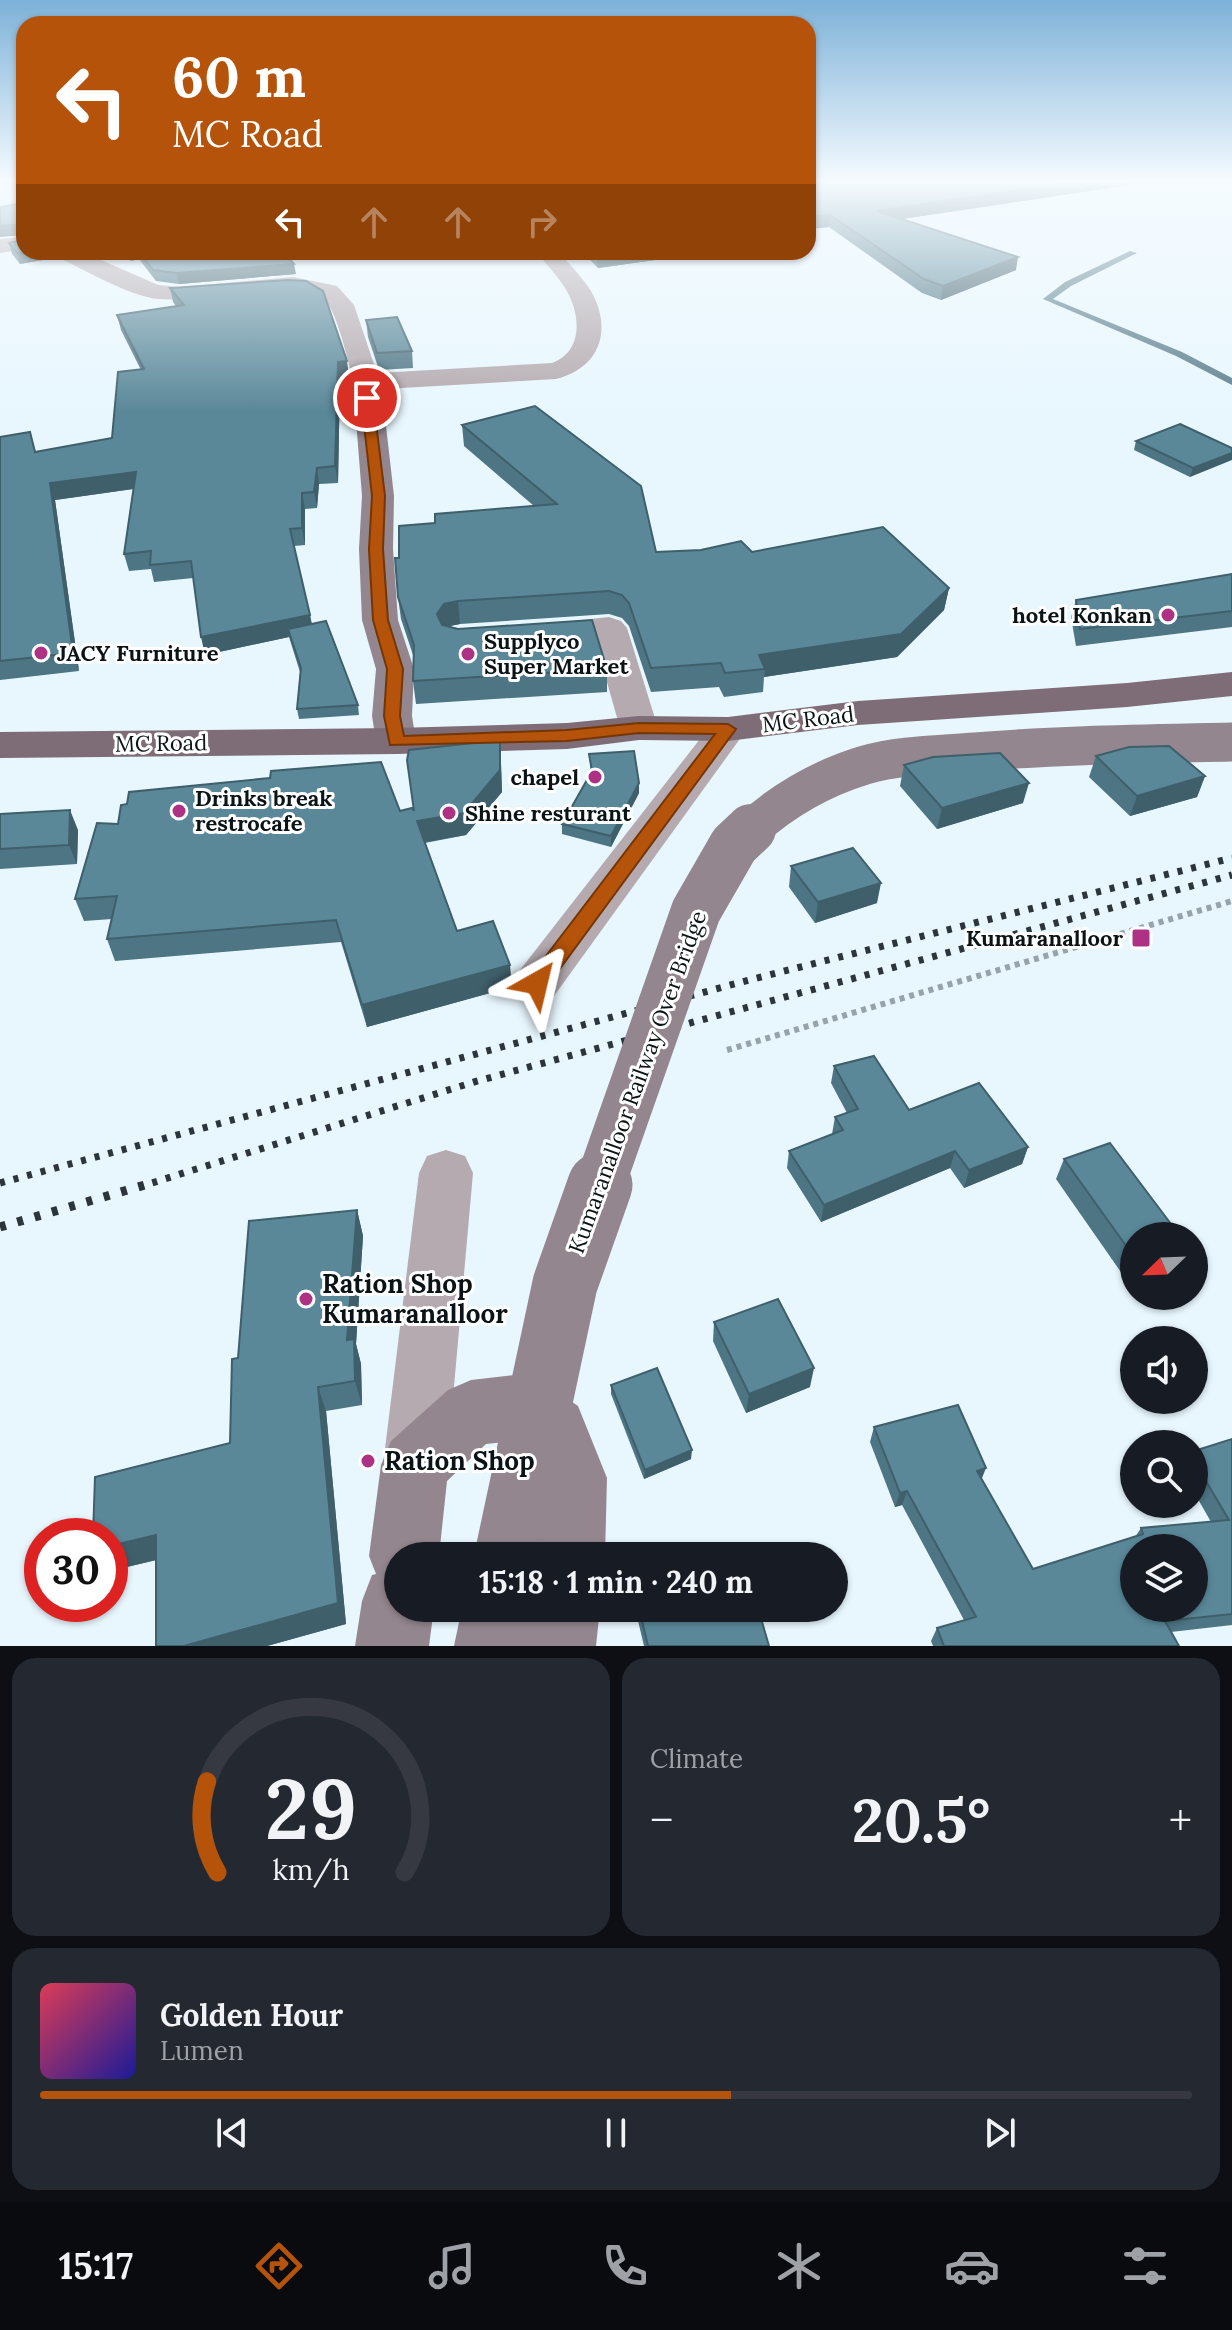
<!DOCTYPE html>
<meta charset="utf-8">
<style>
:root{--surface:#171b24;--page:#242831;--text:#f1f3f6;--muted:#9ea1a6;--line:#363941;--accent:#b45309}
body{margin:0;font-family:Lora,serif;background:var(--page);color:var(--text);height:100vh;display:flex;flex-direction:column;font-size:30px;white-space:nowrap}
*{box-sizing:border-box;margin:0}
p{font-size:26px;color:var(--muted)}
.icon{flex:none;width:44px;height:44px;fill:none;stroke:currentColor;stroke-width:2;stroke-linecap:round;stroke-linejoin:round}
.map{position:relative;height:1646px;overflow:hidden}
.panel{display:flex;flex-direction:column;gap:12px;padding:12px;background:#0d0f14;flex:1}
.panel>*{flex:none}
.banner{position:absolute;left:16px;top:16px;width:800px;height:244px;border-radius:24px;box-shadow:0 2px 6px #0004;background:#b45309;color:#fff;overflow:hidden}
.needle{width:52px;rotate:247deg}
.controls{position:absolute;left:1120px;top:1222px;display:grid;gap:16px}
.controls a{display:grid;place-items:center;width:88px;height:88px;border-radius:50%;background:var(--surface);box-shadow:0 2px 6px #0004;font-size:40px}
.speed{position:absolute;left:24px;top:1518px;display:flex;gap:16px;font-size:40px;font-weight:700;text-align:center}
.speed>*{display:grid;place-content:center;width:104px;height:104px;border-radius:50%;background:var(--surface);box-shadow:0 2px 6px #0004;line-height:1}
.speed .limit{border:12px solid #d22;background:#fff;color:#111}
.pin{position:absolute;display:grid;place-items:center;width:68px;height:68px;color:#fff;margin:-34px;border:4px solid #fff;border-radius:50%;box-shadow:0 2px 8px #0007}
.me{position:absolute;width:88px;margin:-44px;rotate:37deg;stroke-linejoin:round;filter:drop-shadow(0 0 6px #0008)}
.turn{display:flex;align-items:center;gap:28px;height:168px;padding:0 24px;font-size:36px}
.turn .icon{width:104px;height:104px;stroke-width:2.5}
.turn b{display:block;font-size:56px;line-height:68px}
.lanes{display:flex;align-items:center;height:76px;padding:0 24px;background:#0003;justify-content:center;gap:40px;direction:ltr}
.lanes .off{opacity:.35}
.big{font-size:60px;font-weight:700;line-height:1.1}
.panel .widget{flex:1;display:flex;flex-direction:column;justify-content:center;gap:12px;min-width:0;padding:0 28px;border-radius:24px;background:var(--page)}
.panel .dial{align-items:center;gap:0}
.dial svg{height:208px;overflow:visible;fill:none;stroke:var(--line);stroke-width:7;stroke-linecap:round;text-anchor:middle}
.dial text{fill:var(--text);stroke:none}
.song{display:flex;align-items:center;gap:24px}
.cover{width:96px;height:96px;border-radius:12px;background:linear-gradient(135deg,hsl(350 70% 55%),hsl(240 70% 35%))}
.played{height:8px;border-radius:4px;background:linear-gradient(90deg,var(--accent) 60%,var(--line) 60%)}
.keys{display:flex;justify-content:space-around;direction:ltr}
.heat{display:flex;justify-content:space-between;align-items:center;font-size:44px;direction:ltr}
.panel .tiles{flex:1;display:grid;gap:12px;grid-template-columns:1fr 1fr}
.widget:last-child{grid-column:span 2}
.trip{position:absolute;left:384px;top:1542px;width:464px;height:80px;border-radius:40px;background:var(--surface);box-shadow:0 2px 6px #0004;font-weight:700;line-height:80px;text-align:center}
.menu{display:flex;height:128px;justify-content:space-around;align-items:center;background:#090b0e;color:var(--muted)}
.menu .icon{width:56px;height:56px}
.menu .on{color:var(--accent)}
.menu b{font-size:36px;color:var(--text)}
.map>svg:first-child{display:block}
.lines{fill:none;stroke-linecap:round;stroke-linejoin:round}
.stream{fill:#5b7f8c;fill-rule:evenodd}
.path{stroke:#96a3a8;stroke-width:6;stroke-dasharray:5 5;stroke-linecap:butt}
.street{fill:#b4aaaf;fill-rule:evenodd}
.secondary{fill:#94868e;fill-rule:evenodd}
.primary{fill:#7e6c76;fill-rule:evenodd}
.rail-far1{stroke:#2c363a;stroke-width:7;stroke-dasharray:5 9;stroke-linecap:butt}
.rail{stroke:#2c363a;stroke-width:9;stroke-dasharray:6 12;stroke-linecap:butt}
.secondary-bridge-far2{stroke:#94868e;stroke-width:39}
.secondary-bridge-far1{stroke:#94868e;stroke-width:50}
.secondary-bridge{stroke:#94868e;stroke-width:65}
.wall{fill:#4d7584}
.shaded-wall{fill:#3f5f6b}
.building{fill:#5a8899;stroke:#3f5f6b;stroke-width:2;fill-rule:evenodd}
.route{fill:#b45309;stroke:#753606;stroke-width:2}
.poi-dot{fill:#ad3284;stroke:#fff;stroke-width:3}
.labels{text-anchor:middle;stroke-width:6;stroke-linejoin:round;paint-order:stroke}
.poi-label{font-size:22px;font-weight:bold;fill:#0a1316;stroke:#fff;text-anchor:start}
.street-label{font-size:22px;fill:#0a1316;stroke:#fff}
.near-poi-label{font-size:26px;font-weight:bold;fill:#0a1316;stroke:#fff;text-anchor:start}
</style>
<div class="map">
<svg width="1232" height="1646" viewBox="0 0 1232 1646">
<rect width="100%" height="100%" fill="#e8f7fe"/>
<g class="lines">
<polygon class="stream" points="1130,251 1137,253 1071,286 1053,299 1182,352 1232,378 1232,385 1176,356 1043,299 1065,282"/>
<polyline class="path" points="727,1050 1232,901"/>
<g class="street">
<polygon points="24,237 24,249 0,253 0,239"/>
<path d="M54 252H83L158 285 179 287 293 277 337 286 354 305 377 373 552 363C582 352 581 318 568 293 560 278 547 266 537 252H559C570 265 582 277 591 291 613 330 600 368 556 379L367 390 358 388 354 382C348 364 337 307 322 297 296 280 196 303 158 299 128 296 86 270 57 257Z"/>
<polygon points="609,617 621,621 627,628 658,728 653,736 639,740 625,736 620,728 595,640 539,644 527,640 521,633 527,626"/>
<polygon points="728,717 742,721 747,729 554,996 537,1001 520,996 513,983 520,970 714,721"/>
<polygon points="446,1150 465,1156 473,1173 447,1465 438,1488 415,1497 392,1488 383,1465 419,1173 427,1156"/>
</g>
<g class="secondary">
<polygon points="367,374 377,376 381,382 394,496 393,549 398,620 414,669 412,716 416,741 410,750 396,754 382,750 376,741 372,716 376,669 362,620 359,549 362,496 353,382 357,376"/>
<polygon points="523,1374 546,1384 578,1406 607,1478 605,1556 535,1556 539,1478 530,1451 515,1441 486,1444 447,1481 439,1556 398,1556 398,1608 434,1608 429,1646 355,1646 362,1601 372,1575 376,1574 369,1556 381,1465 391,1441 448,1390 471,1380"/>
<polygon points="462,1608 600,1608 596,1646 454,1646"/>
</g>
<polygon class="primary" points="1232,672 1232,696 1127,707 858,725 728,741 639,740 567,749 396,754 0,758 0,732 396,728 567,723 639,716 728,717 858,701 1127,683"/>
<g class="rail-far1">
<polyline points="0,1183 749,980 1232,858"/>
<polyline points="139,1187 474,1082 1232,875"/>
</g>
<polyline class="rail" points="0,1227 145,1185"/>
<path class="secondary-bridge-far2" d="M749 831C782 801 822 778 865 765 900 755 938 755 975 752 1060 745 1146 744 1232 742"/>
<polyline class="secondary-bridge-far1" points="599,1187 696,911 734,845 751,829"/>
<polyline class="secondary-bridge" points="507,1556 565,1284 600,1185"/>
</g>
<g class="wall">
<polygon points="808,181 1129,185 902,219 1016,270 941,300 922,293 829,227 808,229"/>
<polygon points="24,203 24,252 52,252 54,258 20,264 12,254 9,243 23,240"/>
<polygon points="115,252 283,252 296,274 179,284 156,281 139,259 131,261"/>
<polygon points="582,252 662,252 662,259 598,268"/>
<polygon points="170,288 349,376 340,377 338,483 319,484 317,508 305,509 305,545 294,546 312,624 358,705 359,715 299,719 297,709 300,672 289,637 205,655 193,578 154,582 151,569 129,571 124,554 133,489 55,500 79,671 0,680 0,437 36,452 112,438 141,370 121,330 117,315 176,306 173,302"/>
<polygon points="366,320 412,351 413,368 379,370 368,337"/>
<polygon points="462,425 656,552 752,552 949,588 944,610 897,657 764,677 763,692 724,697 719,687 651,692 629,626 622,618 609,614 460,624 449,626 607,669 607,692 416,704 413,681 414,658 401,619 398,597 435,523 534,506 464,446"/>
<polygon points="1136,441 1232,448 1190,477 1134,450"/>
<polygon points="1232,574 1232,627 1076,646 1071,617 1076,600"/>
<polygon points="589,754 639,793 611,847 562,834 562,824 591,773"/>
<polygon points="1096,756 1205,776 1197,797 1130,816 1089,777"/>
<polygon points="501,762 502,792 466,835 425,843 457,931 512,987 367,1027 341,942 115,961 107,939 112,919 84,921 75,899 118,824 400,811 412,808"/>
<polygon points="904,765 1023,803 937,829 900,786"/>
<polygon points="0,814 78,830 77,864 0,869"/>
<polygon points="791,866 877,903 815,923 789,887"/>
<polygon points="834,1066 909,1110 1028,1147 1022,1164 964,1188 950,1168 821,1222 787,1168 789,1151 832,1134 835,1117 847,1113 831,1083"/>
<polygon points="1064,1159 1134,1236 1134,1288 1132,1288 1056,1179"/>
<polygon points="357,1210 363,1236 356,1344 361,1364 362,1405 326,1411 346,1624 267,1646 156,1646 156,1560 110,1571 110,1536 230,1443 238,1358"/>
<polygon points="714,1322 810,1387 746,1413 713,1341"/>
<polygon points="611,1385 691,1459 644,1479 611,1394"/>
<polygon points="874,1427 982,1479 1033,1569 1135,1537 1141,1528 1211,1522 1194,1492 1194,1451 1232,1439 1232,1625 1171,1632 1179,1646 933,1646 931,1641 937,1628 964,1620 902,1505 895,1507 870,1442"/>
<polygon points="635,1608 758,1608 769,1646 644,1646"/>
</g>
<g class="shaded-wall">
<polygon points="1079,181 1130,181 1129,185 875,223 877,211"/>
<polygon points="830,215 829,227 808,229 808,217"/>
<polygon points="23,224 24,235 0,237 0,226"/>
<polygon points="24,252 52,252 54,258 20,264 17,253"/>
<polygon points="129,252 137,252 139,259 131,261"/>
<polygon points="619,252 662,252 662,259 598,268 598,255"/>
<polygon points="1018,257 1016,270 941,300 943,286"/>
<polygon points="294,264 296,274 179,284 177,273"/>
<polygon points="347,361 349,376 340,377 338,483 335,466 338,362"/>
<polygon points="1232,453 1232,460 1190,477 1193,468"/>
<polygon points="317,468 319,484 317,508 314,492"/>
<polygon points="136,472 140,488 55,500 79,671 73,653 50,483"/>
<polygon points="302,493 305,509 305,545 302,528"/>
<polygon points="949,588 944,610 897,657 764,677 765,669 759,655"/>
<polygon points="458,601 460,624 446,627 439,636 437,614 444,604"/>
<polygon points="310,615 313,632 288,629 289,637 205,655 201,637"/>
<polygon points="500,740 502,792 466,835 420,843 417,821"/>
<polygon points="1205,776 1197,797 1130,816 1137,796"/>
<polygon points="639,783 639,793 611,847 611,836"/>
<polygon points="1029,783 1023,803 937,829 942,808"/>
<polygon points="70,810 78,830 77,864 69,845"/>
<polygon points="881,883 877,903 815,923 818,902"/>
<polygon points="510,965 512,987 367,1027 362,1005"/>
<polygon points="1028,1147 1022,1164 964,1188 969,1170"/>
<polygon points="955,1151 950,1168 821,1222 824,1205"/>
<polygon points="357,1210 363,1236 356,1344 361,1364 362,1405 355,1381 347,1340"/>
<polygon points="814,1368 810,1387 746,1413 749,1394"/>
<polygon points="318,1387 326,1411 346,1624 267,1646 184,1646"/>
<polygon points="692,1450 691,1459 644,1479 645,1470"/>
<polygon points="986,1468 980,1483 977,1471"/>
<polygon points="907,1491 902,1505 895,1507 900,1493"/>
<polygon points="156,1535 169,1557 110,1571 110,1546"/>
</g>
<g class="building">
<polygon points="808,181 1079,181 877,211 1018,257 943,286 924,279 830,215 808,217"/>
<polygon points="24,203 24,252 17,253 9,243 23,240 23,224 0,226 0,207"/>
<polygon points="139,252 283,252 294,264 177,273 153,270"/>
<polygon points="595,252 619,252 598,255"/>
<polygon points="288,280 306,281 323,291 347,361 338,362 335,466 317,468 314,492 302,493 302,528 290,529 310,615 201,637 191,561 150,565 151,551 124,554 136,472 50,483 73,653 0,661 0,437 30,432 35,452 112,438 118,372 144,369 117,315 184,305 170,288"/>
<polygon points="397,317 412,351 377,353 366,320"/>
<polygon points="535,406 641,486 656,552 701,550 741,541 752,552 883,527 949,588 901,634 759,655 765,669 725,673 721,663 651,668 629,603 622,595 609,591 458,601 444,604 437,614 442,625 458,629 592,620 607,669 413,681 414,645 398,597 395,558 399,558 399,526 435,523 435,514 557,504 462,425"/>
<polygon points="1180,424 1232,448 1232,453 1193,468 1136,441"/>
<polygon points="1232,574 1232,611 1080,629 1076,600"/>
<polygon points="326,621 358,705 297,709 301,668 288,629"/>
<polygon points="500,740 500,770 464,813 417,821 457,931 493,921 510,965 362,1005 336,920 107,939 117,896 75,899 97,823 118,824 121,805 127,804 129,792 270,778 271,771 381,762 400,811 412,808 414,811 407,760 409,750"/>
<polygon points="1169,746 1205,776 1137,796 1096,756 1129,747"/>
<polygon points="634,751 639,783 611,836 562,824 592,771 589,754"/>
<polygon points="1000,753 1029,783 942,808 904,765 933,757"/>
<polygon points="70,810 69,845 0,849 0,814"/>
<polygon points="853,848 881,883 818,902 791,866"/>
<polygon points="874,1056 909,1110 979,1083 1028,1147 969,1170 955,1151 824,1205 789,1151 843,1130 835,1117 858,1109 834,1066"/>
<polygon points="1110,1143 1180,1236 1134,1236 1134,1257 1064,1159"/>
<polygon points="357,1210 347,1340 354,1339 355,1381 318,1387 338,1603 184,1646 156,1646 156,1535 110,1546 110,1536 93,1536 95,1477 230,1443 232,1359 238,1358 249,1221"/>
<polygon points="778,1299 814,1368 749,1394 714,1322"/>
<polygon points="657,1368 692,1450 645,1470 611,1385"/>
<path d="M958 1405 986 1468 977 1471 1033 1569 1143 1534 1141 1528 1229 1520 1194 1461V1451L1232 1439V1614L1165 1621 1179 1646H944L937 1628 976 1617 907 1491 900 1493 874 1427ZM1134 1548H1194V1608H1134Z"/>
<polygon points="639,1608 758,1608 769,1646 648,1646"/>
</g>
<linearGradient id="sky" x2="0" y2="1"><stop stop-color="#7db1d8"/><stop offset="0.44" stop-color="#f5fbff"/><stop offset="1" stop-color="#f5fbff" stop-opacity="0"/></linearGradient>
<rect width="1232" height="412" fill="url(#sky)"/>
<polygon class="route" points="367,394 373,398 385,496 383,549 388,620 403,669 400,716 404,736 567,730 639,723 728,724 736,729 545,989 530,989 527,983 530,977 715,734 639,733 567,741 390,745 384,716 387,669 373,620 369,549 372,496 361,398"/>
<g class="poi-dot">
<circle cx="1168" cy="615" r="8"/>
<circle cx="41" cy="653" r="8"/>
<circle cx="468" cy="654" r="8"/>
<circle cx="595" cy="777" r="8"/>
<circle cx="179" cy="811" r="8"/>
<circle cx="449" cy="813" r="8"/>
<rect x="1131" y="928" width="20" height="20" rx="4"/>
<circle cx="306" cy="1299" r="8"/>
<circle cx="368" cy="1461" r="8"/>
</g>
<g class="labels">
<g class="poi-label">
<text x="1152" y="623" text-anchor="end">hotel Konkan</text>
<text x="484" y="649">Supplyco<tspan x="484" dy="25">Super Market</tspan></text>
<text x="57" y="661">JACY Furniture</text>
<text x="579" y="785" text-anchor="end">chapel</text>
<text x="195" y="806">Drinks break<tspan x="195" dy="25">restrocafe</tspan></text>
<text x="465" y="821">Shine resturant</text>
<text x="1123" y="946" text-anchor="end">Kumaranalloor</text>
</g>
<g class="street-label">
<text transform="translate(808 719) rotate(-7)" y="8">MC Road</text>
<text transform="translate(161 743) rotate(-1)" y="8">MC Road</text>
<text transform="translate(637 1082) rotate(-70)" y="8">Kumaranalloor Railway Over Bridge</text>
</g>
<g class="near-poi-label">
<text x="322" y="1293">Ration Shop<tspan x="322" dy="30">Kumaranalloor</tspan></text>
<text x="384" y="1470">Ration Shop</text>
</g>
</g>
</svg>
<div class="controls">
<a><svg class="needle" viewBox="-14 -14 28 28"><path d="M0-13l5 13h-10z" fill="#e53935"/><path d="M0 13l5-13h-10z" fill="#9ea1a6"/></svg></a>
<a><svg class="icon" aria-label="sound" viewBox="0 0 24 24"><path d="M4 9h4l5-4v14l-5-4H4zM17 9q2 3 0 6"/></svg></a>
<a><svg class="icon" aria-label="search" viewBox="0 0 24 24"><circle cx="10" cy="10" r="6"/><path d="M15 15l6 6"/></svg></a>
<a><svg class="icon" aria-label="layers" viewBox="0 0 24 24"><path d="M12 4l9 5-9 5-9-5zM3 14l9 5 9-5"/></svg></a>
</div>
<div class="speed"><div class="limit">30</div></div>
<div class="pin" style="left:367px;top:398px;background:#d93025"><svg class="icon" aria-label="arrive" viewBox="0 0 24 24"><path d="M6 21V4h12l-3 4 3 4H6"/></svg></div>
<svg class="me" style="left:537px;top:983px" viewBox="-20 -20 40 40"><path d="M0-17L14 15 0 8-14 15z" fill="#b45309" stroke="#fff" stroke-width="4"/></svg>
<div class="trip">15:18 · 1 min · 240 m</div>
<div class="banner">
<div class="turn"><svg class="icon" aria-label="left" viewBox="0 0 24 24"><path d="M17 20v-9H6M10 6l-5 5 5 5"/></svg><div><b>60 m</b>MC Road</div></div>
<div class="lanes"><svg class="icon" aria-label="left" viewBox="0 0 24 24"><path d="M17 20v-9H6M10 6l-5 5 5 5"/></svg><svg class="icon off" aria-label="ahead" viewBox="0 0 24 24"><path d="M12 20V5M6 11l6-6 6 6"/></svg><svg class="icon off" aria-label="ahead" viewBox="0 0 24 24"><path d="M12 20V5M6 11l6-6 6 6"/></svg><svg class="icon off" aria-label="right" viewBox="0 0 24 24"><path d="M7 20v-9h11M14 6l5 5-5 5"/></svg></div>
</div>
</div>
<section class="panel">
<div class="tiles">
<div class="widget dial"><svg viewBox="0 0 100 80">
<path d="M14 69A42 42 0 1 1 86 69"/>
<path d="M14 69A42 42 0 0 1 10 34" stroke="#b45309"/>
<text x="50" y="56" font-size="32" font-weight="700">29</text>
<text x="50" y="72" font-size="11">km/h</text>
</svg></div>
<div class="widget"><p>Climate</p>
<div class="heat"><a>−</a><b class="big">20.5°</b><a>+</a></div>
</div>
<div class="widget">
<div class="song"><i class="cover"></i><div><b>Golden Hour</b><p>Lumen</p></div></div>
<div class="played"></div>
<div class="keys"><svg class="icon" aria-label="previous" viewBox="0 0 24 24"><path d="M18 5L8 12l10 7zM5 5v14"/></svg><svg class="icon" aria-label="pause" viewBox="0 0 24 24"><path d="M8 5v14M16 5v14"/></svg><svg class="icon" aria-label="next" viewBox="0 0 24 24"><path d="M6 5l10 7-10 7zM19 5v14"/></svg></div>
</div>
</div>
</section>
<nav class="menu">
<b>15:17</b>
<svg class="icon on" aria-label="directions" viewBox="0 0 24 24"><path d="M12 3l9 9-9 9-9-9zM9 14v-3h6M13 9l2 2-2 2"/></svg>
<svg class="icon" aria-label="music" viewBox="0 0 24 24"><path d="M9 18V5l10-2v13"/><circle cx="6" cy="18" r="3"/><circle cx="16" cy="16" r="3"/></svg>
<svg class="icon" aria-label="phone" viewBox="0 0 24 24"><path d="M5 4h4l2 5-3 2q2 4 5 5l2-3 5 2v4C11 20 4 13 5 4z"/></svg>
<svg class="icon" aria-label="climate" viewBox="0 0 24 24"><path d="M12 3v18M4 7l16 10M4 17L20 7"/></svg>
<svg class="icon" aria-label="car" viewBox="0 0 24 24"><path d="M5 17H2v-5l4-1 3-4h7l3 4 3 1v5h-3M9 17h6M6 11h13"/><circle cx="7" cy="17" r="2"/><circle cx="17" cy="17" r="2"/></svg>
<svg class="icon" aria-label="filters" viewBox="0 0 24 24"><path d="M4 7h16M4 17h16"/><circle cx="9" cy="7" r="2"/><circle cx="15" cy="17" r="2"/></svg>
</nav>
